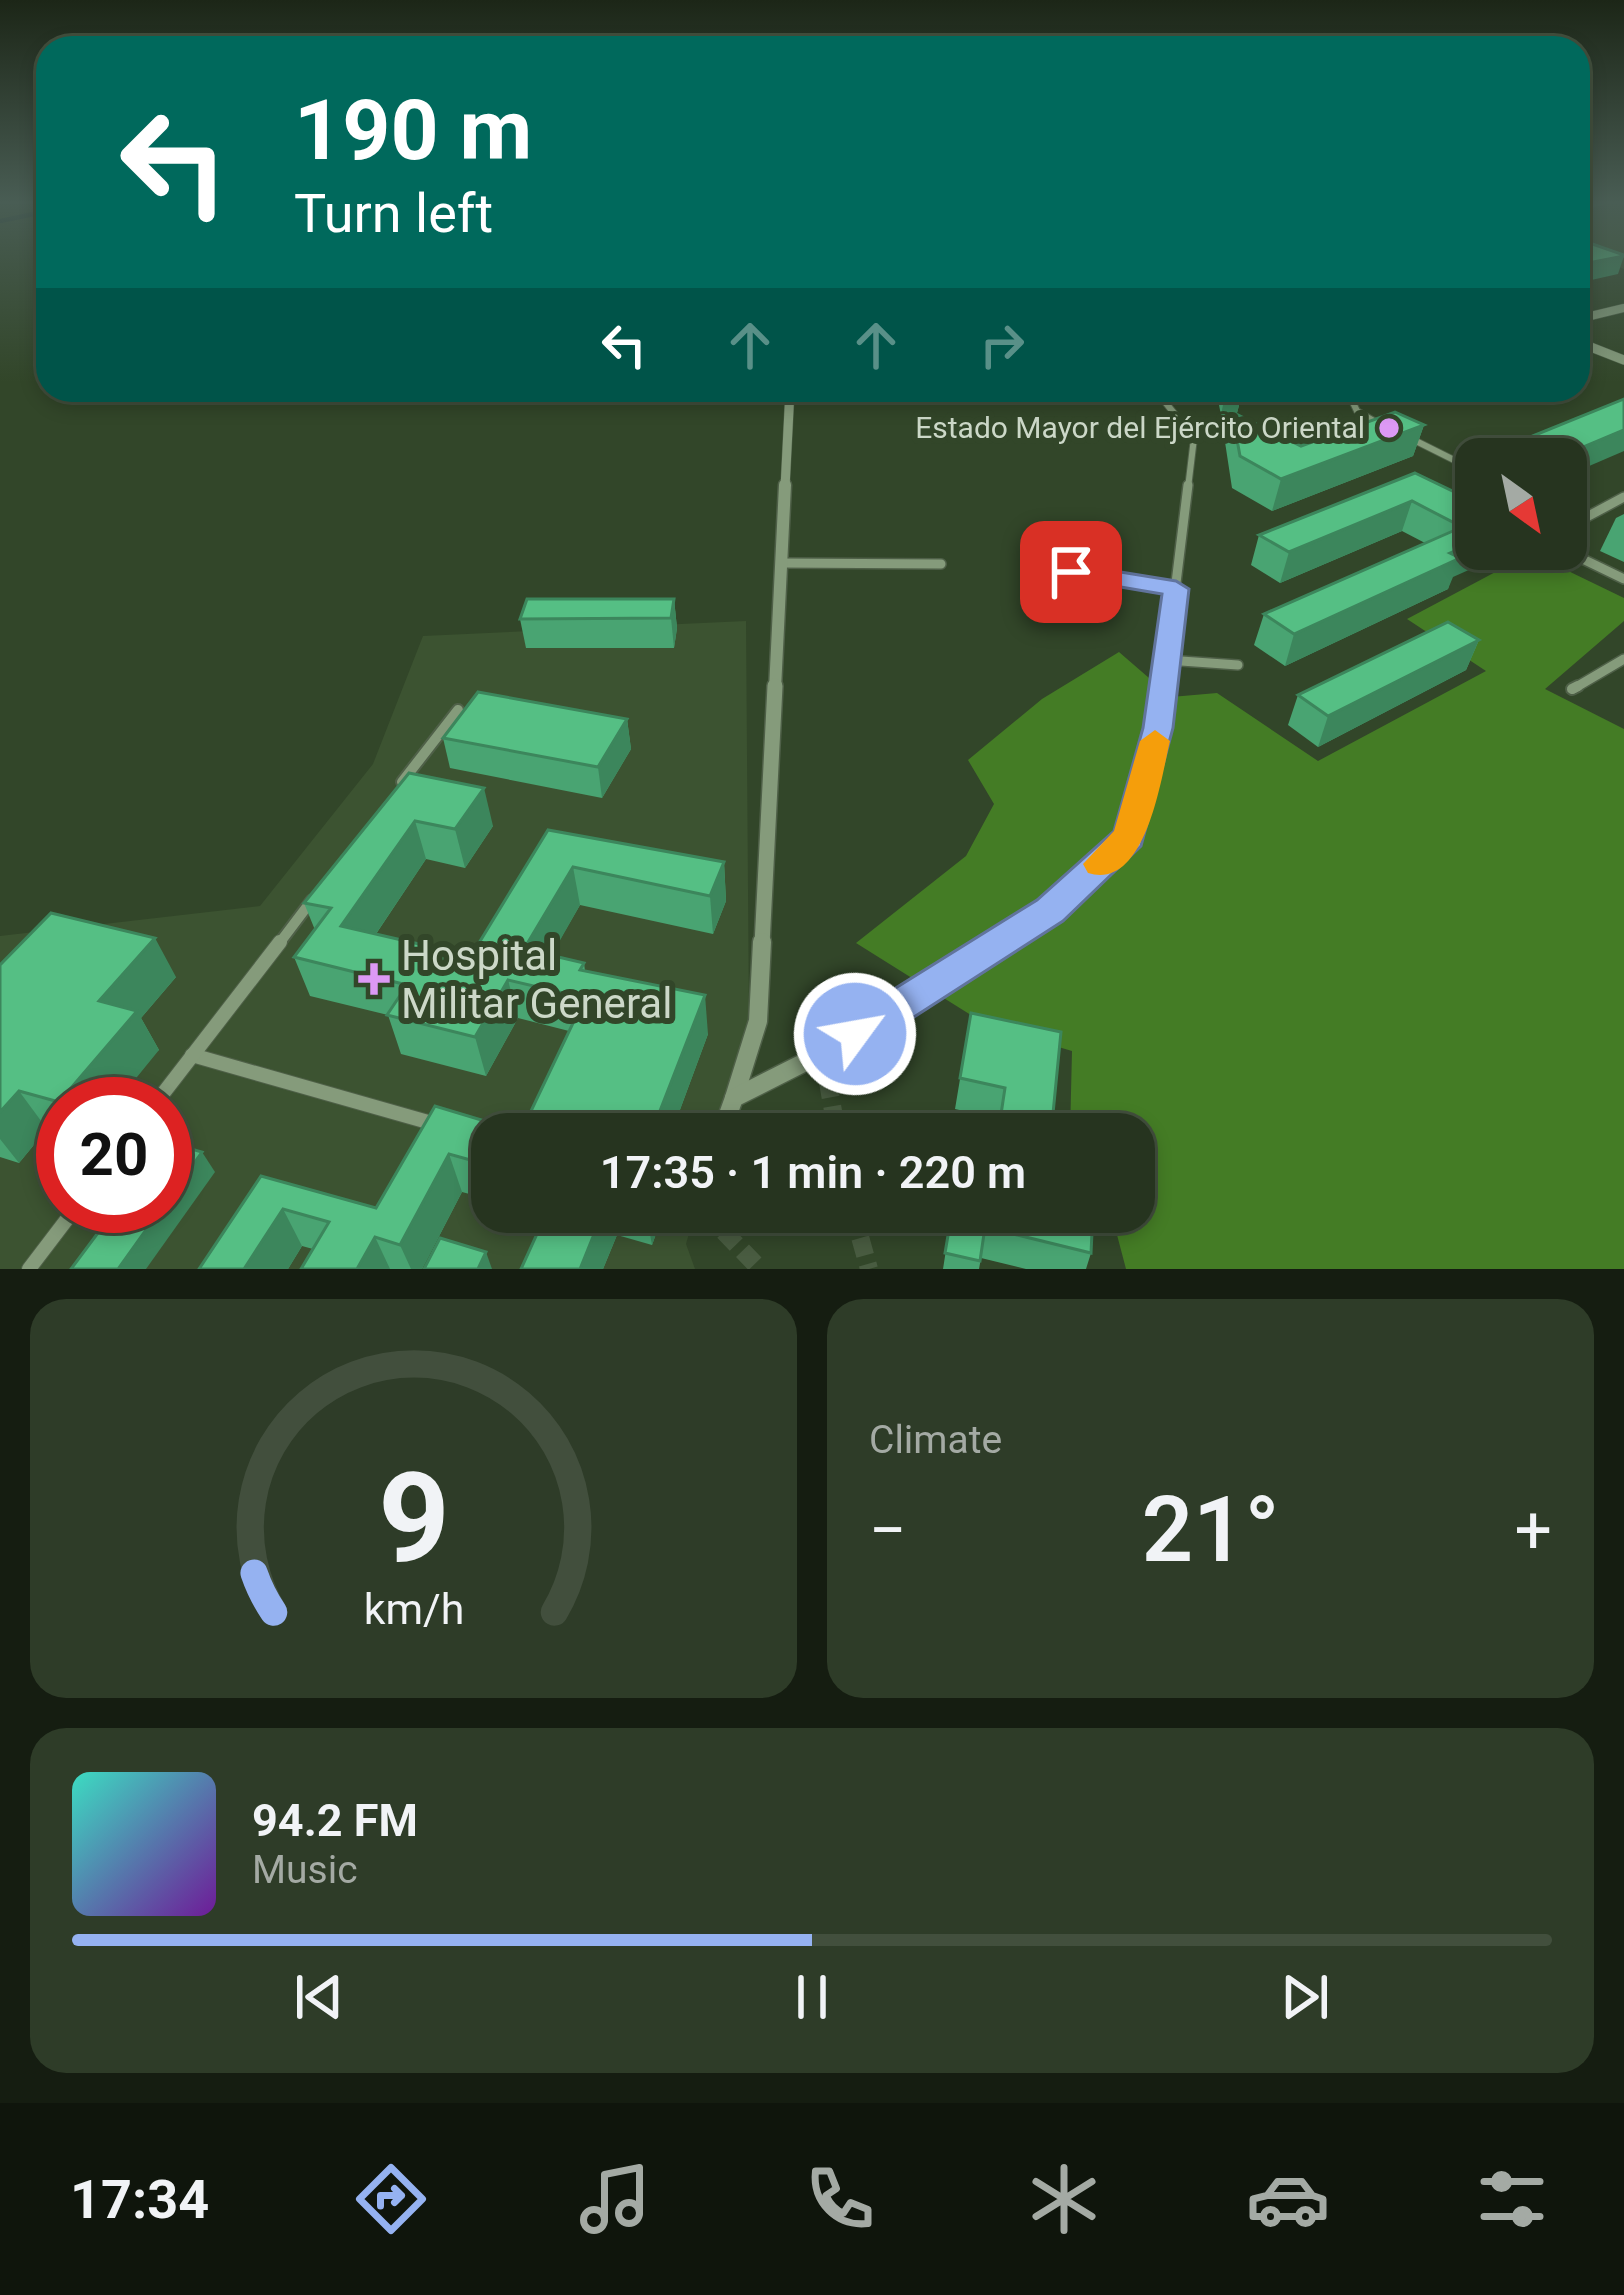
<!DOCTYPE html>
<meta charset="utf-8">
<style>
:root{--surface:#26341f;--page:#2e3c28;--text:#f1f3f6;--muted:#a4aaa4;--line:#424f3d;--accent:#95b2f1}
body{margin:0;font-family:Roboto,sans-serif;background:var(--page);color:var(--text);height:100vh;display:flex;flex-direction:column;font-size:45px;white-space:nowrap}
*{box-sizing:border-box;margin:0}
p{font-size:39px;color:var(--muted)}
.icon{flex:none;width:66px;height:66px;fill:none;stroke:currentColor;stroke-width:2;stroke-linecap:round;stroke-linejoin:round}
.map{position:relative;height:1269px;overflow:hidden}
.side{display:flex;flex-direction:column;gap:30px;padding:30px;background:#151d11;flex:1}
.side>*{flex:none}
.banner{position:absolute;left:36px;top:36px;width:1554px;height:366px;border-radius:36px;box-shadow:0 6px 18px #0003,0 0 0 3px var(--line);background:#00695c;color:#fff;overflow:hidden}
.needle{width:78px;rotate:147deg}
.controls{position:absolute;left:1455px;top:438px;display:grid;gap:24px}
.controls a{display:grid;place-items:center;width:132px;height:132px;border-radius:24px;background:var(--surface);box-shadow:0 6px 18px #0003,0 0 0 3px var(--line);font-size:60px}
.speed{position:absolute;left:36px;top:1077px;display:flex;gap:24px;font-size:60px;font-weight:700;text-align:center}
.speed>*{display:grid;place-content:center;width:156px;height:156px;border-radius:50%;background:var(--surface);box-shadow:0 6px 18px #0003,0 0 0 3px var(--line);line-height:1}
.speed .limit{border:18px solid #d22;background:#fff;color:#111}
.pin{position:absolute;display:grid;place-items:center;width:102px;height:102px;color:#fff;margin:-51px;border-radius:24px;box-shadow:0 6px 18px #0006}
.me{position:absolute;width:132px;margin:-66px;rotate:58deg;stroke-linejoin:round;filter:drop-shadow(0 0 9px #0008)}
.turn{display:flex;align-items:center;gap:42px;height:252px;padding:0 60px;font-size:54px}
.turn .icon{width:156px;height:156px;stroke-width:2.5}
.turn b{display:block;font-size:84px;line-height:102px}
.lanes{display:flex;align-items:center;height:114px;padding:0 60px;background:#0003;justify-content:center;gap:60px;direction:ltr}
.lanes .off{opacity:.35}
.big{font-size:90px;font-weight:600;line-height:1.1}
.side .card{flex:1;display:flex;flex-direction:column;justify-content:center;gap:18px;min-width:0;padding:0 42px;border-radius:36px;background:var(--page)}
.side .dial{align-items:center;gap:0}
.dial svg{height:312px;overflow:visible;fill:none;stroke:var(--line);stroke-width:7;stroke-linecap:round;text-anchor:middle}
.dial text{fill:var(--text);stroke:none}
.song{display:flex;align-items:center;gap:36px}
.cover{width:144px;height:144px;border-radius:18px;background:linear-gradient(135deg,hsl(170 70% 55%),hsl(280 70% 35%))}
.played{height:12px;border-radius:6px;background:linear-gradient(90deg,var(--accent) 50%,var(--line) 50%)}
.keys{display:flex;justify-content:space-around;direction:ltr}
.heat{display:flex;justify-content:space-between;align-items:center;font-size:66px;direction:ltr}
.side .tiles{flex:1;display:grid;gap:30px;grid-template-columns:1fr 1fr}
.card:last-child{grid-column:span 2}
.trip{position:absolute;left:471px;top:1113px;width:684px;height:120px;border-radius:36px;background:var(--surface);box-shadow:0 6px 18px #0003,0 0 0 3px var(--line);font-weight:600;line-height:120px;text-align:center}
.tabs{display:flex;height:192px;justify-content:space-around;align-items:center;background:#0f150c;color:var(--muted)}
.tabs .icon{width:84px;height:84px}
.tabs .selected{color:var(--accent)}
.tabs b{font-size:54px;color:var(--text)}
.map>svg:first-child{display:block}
.built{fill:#3c5331;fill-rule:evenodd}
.forest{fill:#447c25}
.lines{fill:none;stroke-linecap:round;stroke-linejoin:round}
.stream{stroke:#152a2a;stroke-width:4.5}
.street-tunnel{stroke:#495c41;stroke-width:18;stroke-dasharray:18 9;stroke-linecap:butt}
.lane-far3-casing{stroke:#4f6048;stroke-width:8}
.lane-far2-casing{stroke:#4f6048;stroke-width:12}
.lane-far1-casing{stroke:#4f6048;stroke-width:14}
.lane-casing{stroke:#4f6048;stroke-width:16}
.street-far4-casing{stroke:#4f6048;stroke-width:9}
.street-far3-casing{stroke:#4f6048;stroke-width:10}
.street-far2-casing{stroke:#4f6048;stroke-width:15}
.street-far1-casing{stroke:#4f6048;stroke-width:18}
.street-casing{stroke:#4f6048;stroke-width:21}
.path{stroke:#75866f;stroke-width:3;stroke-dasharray:4.5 3;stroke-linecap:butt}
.lane-far3{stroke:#859b7b;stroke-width:6}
.lane-far2{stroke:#859b7b;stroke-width:9}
.lane-far1{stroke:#859b7b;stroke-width:10}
.lane{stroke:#859b7b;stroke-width:14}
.street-far4{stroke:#859b7b;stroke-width:8}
.street-far3{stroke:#859b7b;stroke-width:9}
.street-far2{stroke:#859b7b;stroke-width:12}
.street-far1{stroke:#859b7b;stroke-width:15}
.street{stroke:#859b7b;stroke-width:18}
.wall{fill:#49a472}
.shaded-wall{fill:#3c865c}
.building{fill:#55bf84;stroke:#3c865c;stroke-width:3}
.route{fill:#95b2f1;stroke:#61749d;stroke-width:3}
.slow{fill:#f59e0b}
.poi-dot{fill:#dc99f5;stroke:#324629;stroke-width:4.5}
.labels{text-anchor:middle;stroke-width:12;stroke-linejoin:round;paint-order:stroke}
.far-poi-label{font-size:30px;fill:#ccd8c8;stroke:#324629;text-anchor:end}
.near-poi-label{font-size:42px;fill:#ccd8c8;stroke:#324629;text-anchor:start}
</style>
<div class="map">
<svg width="1624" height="1269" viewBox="0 0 1624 1269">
<rect width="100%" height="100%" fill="#324629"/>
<g class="built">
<polygon points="1578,204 1624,204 1624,269 1578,253"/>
<path d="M746 621 749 1023 717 1134H492V1212H695L686 1244 695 1269H0V936L260 906 373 764 423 636ZM63 1104H165V1206H63Z"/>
</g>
<polygon class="forest" points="1531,553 1624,598 1624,621 1545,689 1624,729 1624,1269 1126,1269 1111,1212 1134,1212 1134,1134 1070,1134 1072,1051 990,1027 856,943 966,856 994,804 968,760 1042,699 1119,652 1171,697 1217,693 1318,761 1486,671 1407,619"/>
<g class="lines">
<polyline class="stream" points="0,221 48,211"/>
<g class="street-tunnel">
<polyline points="823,1053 837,1134"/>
<polyline points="705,1212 760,1269"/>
<polyline points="853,1212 869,1269"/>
</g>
<defs>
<g id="lane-far3">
<polyline points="1347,390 1357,411 1379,424"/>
<polyline points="1161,397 1194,438 1188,488"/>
<polyline points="1410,438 1476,471"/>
</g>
<g id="lane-far2">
<polyline points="1566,528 1624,497"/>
<polyline points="1562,549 1624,579"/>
<polyline points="781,563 941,564"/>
<polyline points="1071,572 1176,589"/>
<polyline points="1167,660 1238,665"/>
<polyline points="1163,689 1188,485"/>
<polyline points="1573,689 1624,659"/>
</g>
<g id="lane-far1">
<polyline points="1572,689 1578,686"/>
<polyline points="402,782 458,710"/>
<polyline points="278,945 312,900"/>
<path d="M996 945C1040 918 1096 881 1127 839 1144 816 1159 718 1163 686"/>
</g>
<g id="lane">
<polyline points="823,1053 1001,942"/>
<polyline points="192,1055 435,1124"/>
<polyline points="155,1104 280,942"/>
<polyline points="29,1269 77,1206"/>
</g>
<polyline id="street-far4" points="1578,319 1624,308"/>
<g id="street-far3">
<polyline points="1578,342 1624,360"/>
<polyline points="785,488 790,390"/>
</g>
<polyline id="street-far2" points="775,689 785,485"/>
<polyline id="street-far1" points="762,945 775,686"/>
<g id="street">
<polyline points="734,1098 758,1021 762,942"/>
<polyline points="721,1134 734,1098 823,1053"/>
</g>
</defs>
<use href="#lane-far3" class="lane-far3-casing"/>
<use href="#lane-far2" class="lane-far2-casing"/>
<use href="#lane-far1" class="lane-far1-casing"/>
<use href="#lane" class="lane-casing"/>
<use href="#street-far4" class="street-far4-casing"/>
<use href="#street-far3" class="street-far3-casing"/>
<use href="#street-far2" class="street-far2-casing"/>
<use href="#street-far1" class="street-far1-casing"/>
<use href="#street" class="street-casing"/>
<g class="path">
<polyline points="39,231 48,245"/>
<polyline points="133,390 135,402"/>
</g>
<use href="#lane-far3" class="lane-far3"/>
<use href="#lane-far2" class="lane-far2"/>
<use href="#lane-far1" class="lane-far1"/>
<use href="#lane" class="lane"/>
<use href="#street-far4" class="street-far4"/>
<use href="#street-far3" class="street-far3"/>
<use href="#street-far2" class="street-far2"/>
<use href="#street-far1" class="street-far1"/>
<use href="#street" class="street"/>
</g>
<g class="wall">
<polygon points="1216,390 1243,390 1237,413 1235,413 1301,446 1424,425 1413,456 1272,511 1232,488 1225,442 1232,414 1221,415"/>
<polygon points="1624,399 1566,476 1566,459 1525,459 1535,435"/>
<polygon points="1415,473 1461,495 1476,489 1448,589 1285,666 1254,645 1264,614 1425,543 1402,531 1280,583 1251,565 1259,535"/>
<polygon points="1624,514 1624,562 1600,551 1616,518"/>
<polygon points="674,599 677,628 674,648 526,648 520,619"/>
<polygon points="1479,640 1466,670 1318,747 1288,725 1298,695"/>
<polygon points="627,719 631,749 602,798 450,768 443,738"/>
<polygon points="409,773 493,826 465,868 426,859 376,934 471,956 548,830 724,862 726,901 713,934 580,905 551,955 584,963 585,971 708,1034 671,1134 492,1134 492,1200 462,1192 422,1269 301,1269 313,1249 302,1246 288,1269 199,1269 261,1176 376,1208 435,1106 521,1132 569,1031 518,1018 486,1076 401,1054 388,1015 310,996 294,957 315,930 304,903"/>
<polygon points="0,965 176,977 141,1018 159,1050 63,1104 63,1134 47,1129 19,1163 0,1157"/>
<polygon points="971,1013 1051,1134 997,1134 999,1119 955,1109"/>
<polygon points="535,1212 664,1212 652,1245 617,1235 603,1269 521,1269 546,1215"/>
<polygon points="952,1212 1091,1253 1086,1269 1026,1269 981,1258 979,1269 943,1269"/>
</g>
<g class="shaded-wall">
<polygon points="1578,204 1606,204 1578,211"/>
<polygon points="1624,256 1618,274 1578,283 1578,265"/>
<polygon points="1226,390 1243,390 1237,413 1221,415"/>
<polygon points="1424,425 1413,456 1272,511 1281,479"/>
<polygon points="1624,430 1624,451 1566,476 1566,470 1574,451"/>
<polygon points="1412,501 1402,531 1280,583 1289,552"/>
<polygon points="1476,542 1476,549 1516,549 1453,577 1448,589 1285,666 1294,634 1450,553"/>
<polygon points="674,599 677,628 674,648 671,618"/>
<polygon points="1479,640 1466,670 1318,747 1328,716"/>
<polygon points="627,719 631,749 602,798 598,767"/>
<polygon points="484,788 493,826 465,868 455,829"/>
<polygon points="415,821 426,859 355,965 341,926"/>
<polygon points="724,862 726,901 713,934 710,896"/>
<polygon points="573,867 580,905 533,988 524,949"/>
<polygon points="155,938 176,977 141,1018 159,1050 115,1104 63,1104 63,1108 59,1102 99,1001"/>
<polygon points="508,980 518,1018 486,1076 475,1037"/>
<polygon points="705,995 708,1034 671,1134 651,1134"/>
<polygon points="19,1091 47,1129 19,1163 0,1139 0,1112"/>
<polygon points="202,1152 215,1172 146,1269 118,1269"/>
<polygon points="449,1154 462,1192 422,1269 411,1269 400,1245"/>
<polygon points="283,1209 302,1246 288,1269 244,1269"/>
<polygon points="603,1212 612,1212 617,1235 603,1269 580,1269"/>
<polygon points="646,1212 664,1212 652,1245"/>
<polygon points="375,1237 390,1269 357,1269"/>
<polygon points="486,1252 492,1269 478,1269"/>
</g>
<g class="building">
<polygon points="1578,239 1624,255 1624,256 1578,265"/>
<polygon points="1624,399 1624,430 1574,451 1535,435"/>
<polygon points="1232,412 1301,446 1395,412 1424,425 1281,479 1240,456"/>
<polygon points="1415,473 1461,495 1476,489 1476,542 1450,553 1460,558 1294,634 1264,614 1462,527 1412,501 1289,552 1259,535"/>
<polygon points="527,599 674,599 671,618 520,619"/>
<polygon points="1448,622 1479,640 1328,716 1298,695"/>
<polygon points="478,692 627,719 598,767 443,738"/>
<polygon points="409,773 484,788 455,829 415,821 341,926 471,956 548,830 724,862 710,896 573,867 524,949 584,963 580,970 705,995 651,1134 492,1134 492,1166 449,1154 400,1245 375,1237 357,1269 301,1269 329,1222 283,1209 244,1269 199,1269 261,1176 376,1208 435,1106 521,1132 585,998 508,980 475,1037 387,1015 407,985 294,957 331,908 304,903"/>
<polygon points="51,913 155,938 99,1001 137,1011 59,1102 19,1091 0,1112 0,965"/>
<polygon points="971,1013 1061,1032 1051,1134 998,1134 1005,1088 960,1078"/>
<polygon points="167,1142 202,1152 165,1204 165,1144"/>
<polygon points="118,1206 163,1206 118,1269 71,1269"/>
<polygon points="547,1212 603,1212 580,1269 521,1269"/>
<polygon points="952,1212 1093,1212 1091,1253 985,1227 980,1261 945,1253"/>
<polygon points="440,1238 486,1252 478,1269 424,1269"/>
</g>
<linearGradient id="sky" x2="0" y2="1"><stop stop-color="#1c2617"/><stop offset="0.53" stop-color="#495d54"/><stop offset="1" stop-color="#495d54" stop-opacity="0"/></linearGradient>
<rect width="1624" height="382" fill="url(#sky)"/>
<polygon class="route" points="1071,564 1176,581 1189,589 1173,728 1141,846 1063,921 869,1046 855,1051 841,1046 835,1034 841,1022 1037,900 1114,831 1143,728 1162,594 1062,577 1058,572 1062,566"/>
<path class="slow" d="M1155 730 1170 741C1161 778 1146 891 1088 873L1083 864 1114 831 1140 741Z"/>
<g class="poi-dot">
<circle cx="1389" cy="428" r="12"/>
<path d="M368 961h12v12h12v12h-12v12h-12v-12h-12v-12h12z"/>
</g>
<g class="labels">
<g class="far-poi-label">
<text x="1365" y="438">Estado Mayor del Ejército Oriental</text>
</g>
<g class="near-poi-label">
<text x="401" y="970">Hospital<tspan x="401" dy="48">Militar General</tspan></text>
</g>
</g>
</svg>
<div class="controls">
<a><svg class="needle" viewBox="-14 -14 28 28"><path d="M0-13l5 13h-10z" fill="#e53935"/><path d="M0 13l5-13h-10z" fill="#a4aaa4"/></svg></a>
</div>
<div class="speed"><div class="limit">20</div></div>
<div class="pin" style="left:1071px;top:572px;background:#d93025"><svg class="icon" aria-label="arrive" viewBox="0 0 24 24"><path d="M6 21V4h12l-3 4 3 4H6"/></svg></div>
<svg class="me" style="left:855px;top:1034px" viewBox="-20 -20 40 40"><circle r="17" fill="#95b2f1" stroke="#fff" stroke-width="3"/><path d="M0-11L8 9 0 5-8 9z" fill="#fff"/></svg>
<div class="trip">17:35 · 1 min · 220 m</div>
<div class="banner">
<div class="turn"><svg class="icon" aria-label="left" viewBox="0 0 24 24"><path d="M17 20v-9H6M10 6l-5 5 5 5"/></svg><div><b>190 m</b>Turn left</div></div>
<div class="lanes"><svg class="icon" aria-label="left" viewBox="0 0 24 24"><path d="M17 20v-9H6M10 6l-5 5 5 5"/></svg><svg class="icon off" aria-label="ahead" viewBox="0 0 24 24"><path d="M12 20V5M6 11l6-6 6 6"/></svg><svg class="icon off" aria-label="ahead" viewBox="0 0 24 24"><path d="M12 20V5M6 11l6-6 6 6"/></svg><svg class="icon off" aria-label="right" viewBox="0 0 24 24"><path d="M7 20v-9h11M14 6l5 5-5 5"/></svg></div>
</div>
</div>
<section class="side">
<div class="tiles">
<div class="card dial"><svg viewBox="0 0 100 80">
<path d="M14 69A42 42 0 1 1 86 69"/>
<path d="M14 69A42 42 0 0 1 9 59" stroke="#95b2f1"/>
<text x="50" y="56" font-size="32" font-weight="700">9</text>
<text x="50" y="72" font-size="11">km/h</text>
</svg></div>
<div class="card"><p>Climate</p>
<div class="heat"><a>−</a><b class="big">21°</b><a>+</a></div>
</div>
<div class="card">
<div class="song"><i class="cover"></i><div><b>94.2 FM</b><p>Music</p></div></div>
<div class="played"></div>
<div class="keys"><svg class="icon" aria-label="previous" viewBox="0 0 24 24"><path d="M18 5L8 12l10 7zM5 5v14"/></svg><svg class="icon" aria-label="pause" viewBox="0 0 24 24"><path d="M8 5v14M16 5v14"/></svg><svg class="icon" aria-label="next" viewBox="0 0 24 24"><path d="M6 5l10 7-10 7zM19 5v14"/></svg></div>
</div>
</div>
</section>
<nav class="tabs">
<b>17:34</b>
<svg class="icon selected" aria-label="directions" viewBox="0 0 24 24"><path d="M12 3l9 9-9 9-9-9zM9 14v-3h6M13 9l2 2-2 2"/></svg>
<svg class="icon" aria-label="music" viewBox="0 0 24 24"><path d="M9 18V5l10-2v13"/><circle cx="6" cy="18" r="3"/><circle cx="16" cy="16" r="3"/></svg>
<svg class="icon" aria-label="phone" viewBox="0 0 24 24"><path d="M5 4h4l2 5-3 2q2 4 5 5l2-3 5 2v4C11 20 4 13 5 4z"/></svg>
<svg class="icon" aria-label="climate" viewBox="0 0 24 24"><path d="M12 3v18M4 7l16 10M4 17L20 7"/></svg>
<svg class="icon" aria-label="car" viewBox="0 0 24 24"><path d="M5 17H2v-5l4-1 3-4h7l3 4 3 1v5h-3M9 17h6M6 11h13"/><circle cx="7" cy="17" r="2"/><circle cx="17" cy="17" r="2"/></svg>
<svg class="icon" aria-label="filters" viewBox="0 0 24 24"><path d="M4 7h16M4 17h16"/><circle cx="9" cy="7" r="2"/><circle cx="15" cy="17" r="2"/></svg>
</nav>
